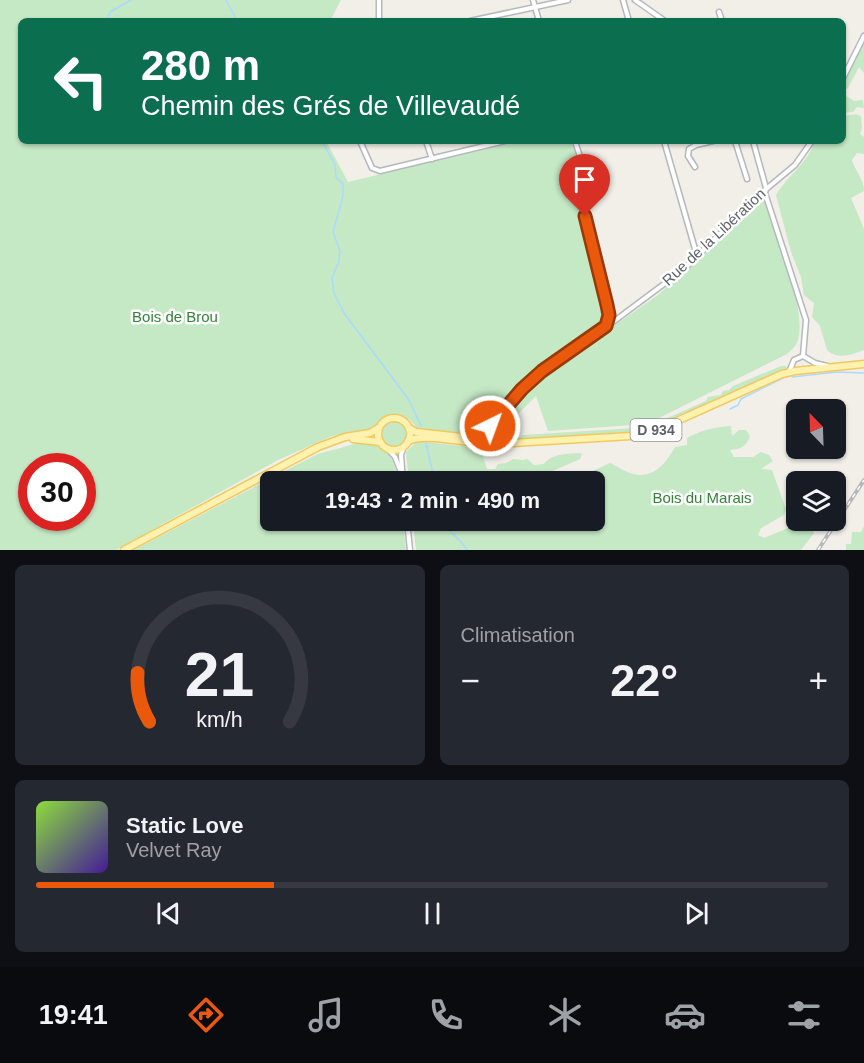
<!DOCTYPE html>
<html lang="fr">
<meta charset="utf-8">
<style>
:root{--surface:#171b24;--page:#242831;--text:#f1f3f6;--muted:#9ea1a6;--line:#363941;--accent:#ea580c}
body{margin:0;font-family:Helvetica,sans-serif;background:var(--page);color:var(--text);height:100vh;display:flex;flex-direction:column;font-size:22px;white-space:nowrap}
*{box-sizing:border-box;margin:0}
p{font-size:20px;color:var(--muted)}
.icon{flex:none;width:33px;height:33px;fill:none;stroke:currentColor;stroke-width:2;stroke-linecap:round;stroke-linejoin:round}
.map{position:relative;height:550px;overflow:hidden}
.drawer{display:flex;flex-direction:column;gap:15px;padding:15px;background:#0d0f14;flex:1}
.drawer>*{flex:none}
.banner{position:absolute;left:18px;top:18px;width:828px;height:126px;border-radius:9px;box-shadow:0 2px 4px #0004;background:#0b6e4f;color:#fff;overflow:hidden}
.needle{width:39px;rotate:337deg}
.tools{position:absolute;left:786px;top:399px;display:grid;gap:12px}
.tools a{display:grid;place-items:center;width:60px;height:60px;border-radius:9px;background:var(--surface);box-shadow:0 2px 4px #0004;font-size:30px}
.speed{position:absolute;left:18px;top:453px;display:flex;gap:12px;font-size:30px;font-weight:700;text-align:center}
.speed>*{display:grid;place-content:center;width:78px;height:78px;border-radius:50%;background:var(--surface);box-shadow:0 2px 4px #0004;line-height:1}
.speed .limit{border:9px solid #d22;background:#fff;color:#111}
.pin{position:absolute;display:grid;place-items:center;width:51px;height:51px;color:#fff;margin:-62px -26px;border-radius:50% 50% 50% 0;rotate:-45deg;box-shadow:0 0 6px #0007}
.pin .icon{rotate:45deg}
.me{position:absolute;width:66px;margin:-33px;rotate:42deg;stroke-linejoin:round;filter:drop-shadow(0 0 4px #0008)}
.turn{display:flex;align-items:center;gap:21px;height:126px;padding:0 24px;font-size:27px}
.turn .icon{width:78px;height:78px;stroke-width:2.5}
.turn b{display:block;font-size:42px;line-height:51px}
.big{font-size:45px;font-weight:600;line-height:1.1}
.drawer .tile{flex:1;display:flex;flex-direction:column;justify-content:center;gap:9px;min-width:0;padding:0 21px;border-radius:9px;background:var(--page)}
.drawer .dial{align-items:center;gap:0}
.dial svg{height:156px;overflow:visible;fill:none;stroke:var(--line);stroke-width:7;stroke-linecap:round;text-anchor:middle}
.dial text{fill:var(--text);stroke:none}
.song{display:flex;align-items:center;gap:18px}
.cover{width:72px;height:72px;border-radius:9px;background:linear-gradient(135deg,hsl(90 70% 55%),hsl(260 70% 35%))}
.played{height:6px;border-radius:3px;background:linear-gradient(90deg,var(--accent) 30%,var(--line) 30%)}
.keys{display:flex;justify-content:space-around;direction:ltr}
.heat{display:flex;justify-content:space-between;align-items:center;font-size:33px;direction:ltr}
.drawer .tiles{flex:1;display:grid;gap:15px;grid-template-columns:1fr 1fr}
.tile:last-child{grid-column:span 2}
.trip{position:absolute;left:260px;top:471px;width:345px;height:60px;border-radius:9px;background:var(--surface);box-shadow:0 2px 4px #0004;font-weight:600;line-height:60px;text-align:center}
.tabs{display:flex;height:96px;justify-content:space-around;align-items:center;background:#090b0e;color:var(--muted)}
.tabs .icon{width:42px;height:42px}
.tabs .on{color:var(--accent)}
.tabs b{font-size:27px;color:var(--text)}
.map>svg:first-child{display:block}
.green{fill:#c5e8c5;fill-rule:evenodd}
.lines{fill:none;stroke-linecap:round;stroke-linejoin:round}
.stream{stroke:#aadaff;stroke-width:1.5}
.street-casing{stroke:#b5b8bc;stroke-width:7}
.primary-casing{stroke:#f2c960;stroke-width:9}
.street{stroke:#fff;stroke-width:4}
.primary{stroke:#fff2af;stroke-width:6}
.rail-casing{stroke:#b6b7b8;stroke-width:4}
.rail{stroke:#fff;stroke-width:1.5;stroke-dasharray:4.5;stroke-linecap:butt}
.route-casing{stroke:#983908;stroke-width:15}
.route{stroke:#ea580c;stroke-width:10}
.labels{text-anchor:middle;stroke-width:5;stroke-linejoin:round;paint-order:stroke}
.shield{fill:#fff;stroke:#8f9295;stroke-width:1.5}
.shield-label{font-size:14px;font-weight:bold;fill:#5f6368}
.street-label{font-size:15px;fill:#5f6368;stroke:#fff}
.park-label{font-size:15px;fill:#348238;stroke:#fff}
</style>
<div class="map">
<svg width="864" height="550" viewBox="0 0 864 550">
<rect width="100%" height="100%" fill="#f1efe8"/>
<g class="green">
<path d="M0 0H341L330 21H21V141H326L348 182 520 141H571L586 187 587 198 583 208 582 224 589 244 605 308 601 325 537 369 510 397 486 429 475 434 420 431 409 419 396 414 388 416 372 430 332 436 278 460 116 550H0ZM32 466H82V518H32Z"/>
<polygon points="864,41 864,73 859,67 848,88 843,91 843,84"/>
<polygon points="843,94 854,101 863,100 864,108 857,107 853,112 843,113"/>
<path d="M856 114 861 116 862 128 860 134 864 137V154L857 153 852 160C855 171 864 179 864 191L851 198 864 229V350C851 355 838 360 827 350L820 326 812 317 814 303 804 295 801 277 791 252 776 195C788 175 807 164 815 141H843V116Z"/>
<path d="M763 200 765 201C776 235 804 303 799 335 798 344 793 349 787 354L647 424 548 431 536 396 501 431 498 430 537 381 581 348 590 346 591 342 658 295Z"/>
<polygon points="781,366 786,366 787,369 785,372 647,431 632,434 522,440 518,438 523,435 652,427 657,422 663,421 665,419 706,401 708,397 721,395 723,391 729,390 733,386"/>
<circle cx="394" cy="434" r="14"/>
<path d="M731 426 732 436 739 430H746L750 436C746 447 741 449 730 450L734 457H753L761 452 769 455 773 461 761 469 772 470 786 509 784 515 761 528 758 535 764 538 793 526 796 520 810 521 814 533 801 550H416L413 521 594 520V482L571 481 610 463C617 466 625 472 633 474 654 479 666 463 675 447L687 445V438C702 430 714 427 731 426Z"/>
<path d="M417 441 480 448 487 469H495L498 464 506 463 513 459 523 460 527 459 534 465 544 464C552 453 569 454 582 453L580 459 530 481 409 482 406 452Z"/>
<path d="M358 443C390 446 391 453 399 481L270 482V520L403 521 406 550H134L298 464 318 454Z"/>
<polygon points="864,526 864,550 846,550 846,544 851,544 852,532 861,532"/>
</g>
<g class="lines">
<g class="stream">
<polyline points="226,0 237,21"/>
<polyline points="107,21 110,12 131,0"/>
<polyline points="322,141 335,165 336,177 343,184 343,196 333,232 340,251 339,261 332,278 334,293 344,313 409,400 421,426"/>
<polyline points="786,377 787,377"/>
<polyline points="792,377 837,372 864,373"/>
<polyline points="730,409 738,405 741,399 783,378"/>
<polyline points="426,444 435,482"/>
<path d="M444 520C448 534 461 538 467 550"/>
</g>
<defs>
<g id="street">
<polyline points="533,0 539,21"/>
<polyline points="623,0 629,21"/>
<polyline points="635,0 665,21"/>
<polyline points="719,12 722,21"/>
<polyline points="379,21 379,0"/>
<polyline points="470,21 568,0"/>
<polyline points="843,78 864,36"/>
<polyline points="360,141 372,168 380,171 505,141"/>
<polyline points="426,141 432,159"/>
<polyline points="664,141 697,256"/>
<polyline points="735,141 747,179"/>
<polyline points="753,141 766,188 765,193 806,320 803,356"/>
<polyline points="695,167 688,156 689,149 696,145 713,141"/>
<polyline points="608,321 613,322 684,269 765,190 795,165 812,141"/>
<polyline points="803,356 815,363 827,366"/>
<polyline points="789,372 794,360 803,356"/>
<path d="M481 440 531 380 602 330 608 321 607 305 585 222C584 211 590 203 589 193 588 176 580 158 575 141"/>
<polyline points="388,449 395,457 401,472"/>
<polyline points="403,482 401,455 404,446"/>
<polyline points="407,520 410,550"/>
</g>
<g id="primary">
<circle cx="394" cy="434" r="16"/>
<polyline points="409,428 416,432 498,441"/>
<polyline points="353,439 380,442"/>
<path d="M408 441C428 432 471 445 496 444L631 436 650 433 782 374 795 371 864 364"/>
<polyline points="124,550 318,447 345,437 370,433 378,428"/>
</g>
</defs>
<use href="#street" class="street-casing"/>
<use href="#primary" class="primary-casing"/>
<use href="#street" class="street"/>
<use href="#primary" class="primary"/>
<defs>
<polyline id="rail" points="818,550 864,480"/>
</defs>
<use href="#rail" class="rail-casing"/>
<use href="#rail" class="rail"/>
</g>
<g class="lines">
<defs>
<polyline id="route" points="490,426 522,389 542,371 606,326 609,315 607,305 585,216"/>
</defs>
<use href="#route" class="route-casing"/>
<use href="#route" class="route"/>
</g>
<g class="labels">
<rect class="shield" x="630.5" y="419" width="51" height="22" rx="4.5"/>
<g class="shield-label">
<text x="656" y="435">D 934</text>
</g>
<g class="street-label">
<text transform="translate(714 237) rotate(-43)" y="5">Rue de la Libération</text>
</g>
<g class="park-label">
<text x="175" y="322">Bois de Brou</text>
<text x="702" y="503">Bois du Marais</text>
</g>
</g>
</svg>
<div class="tools">
<a><svg class="needle" viewBox="-14 -14 28 28"><path d="M0-13l5 13h-10z" fill="#e53935"/><path d="M0 13l5-13h-10z" fill="#9ea1a6"/></svg></a>
<a><svg class="icon" aria-label="layers" viewBox="0 0 24 24"><path d="M12 4l9 5-9 5-9-5zM3 14l9 5 9-5"/></svg></a>
</div>
<div class="speed"><div class="limit">30</div></div>
<div class="pin" style="left:585px;top:216px;background:#d93025"><svg class="icon" aria-label="arrive" viewBox="0 0 24 24"><path d="M6 21V4h12l-3 4 3 4H6"/></svg></div>
<svg class="me" style="left:490px;top:426px" viewBox="-20 -20 40 40"><circle r="17" fill="#ea580c" stroke="#fff" stroke-width="3"/><path d="M0-11L8 9 0 5-8 9z" fill="#fff"/></svg>
<div class="trip">19:43 · 2 min · 490 m</div>
<div class="banner">
<div class="turn"><svg class="icon" aria-label="left" viewBox="0 0 24 24"><path d="M17 20v-9H6M10 6l-5 5 5 5"/></svg><div><b>280 m</b>Chemin des Grés de Villevaudé</div></div>
</div>
</div>
<section class="drawer">
<div class="tiles">
<div class="tile dial"><svg viewBox="0 0 100 80">
<path d="M14 69A42 42 0 1 1 86 69"/>
<path d="M14 69A42 42 0 0 1 8 44" stroke="#ea580c"/>
<text x="50" y="56" font-size="32" font-weight="700">21</text>
<text x="50" y="72" font-size="11">km/h</text>
</svg></div>
<div class="tile"><p>Climatisation</p>
<div class="heat"><a>−</a><b class="big">22°</b><a>+</a></div>
</div>
<div class="tile">
<div class="song"><i class="cover"></i><div><b>Static Love</b><p>Velvet Ray</p></div></div>
<div class="played"></div>
<div class="keys"><svg class="icon" aria-label="previous" viewBox="0 0 24 24"><path d="M18 5L8 12l10 7zM5 5v14"/></svg><svg class="icon" aria-label="pause" viewBox="0 0 24 24"><path d="M8 5v14M16 5v14"/></svg><svg class="icon" aria-label="next" viewBox="0 0 24 24"><path d="M6 5l10 7-10 7zM19 5v14"/></svg></div>
</div>
</div>
</section>
<nav class="tabs">
<b>19:41</b>
<svg class="icon on" aria-label="directions" viewBox="0 0 24 24"><path d="M12 3l9 9-9 9-9-9zM9 14v-3h6M13 9l2 2-2 2"/></svg>
<svg class="icon" aria-label="music" viewBox="0 0 24 24"><path d="M9 18V5l10-2v13"/><circle cx="6" cy="18" r="3"/><circle cx="16" cy="16" r="3"/></svg>
<svg class="icon" aria-label="phone" viewBox="0 0 24 24"><path d="M5 4h4l2 5-3 2q2 4 5 5l2-3 5 2v4C11 20 4 13 5 4z"/></svg>
<svg class="icon" aria-label="climate" viewBox="0 0 24 24"><path d="M12 3v18M4 7l16 10M4 17L20 7"/></svg>
<svg class="icon" aria-label="car" viewBox="0 0 24 24"><path d="M5 17H2v-5l4-1 3-4h7l3 4 3 1v5h-3M9 17h6M6 11h13"/><circle cx="7" cy="17" r="2"/><circle cx="17" cy="17" r="2"/></svg>
<svg class="icon" aria-label="filters" viewBox="0 0 24 24"><path d="M4 7h16M4 17h16"/><circle cx="9" cy="7" r="2"/><circle cx="15" cy="17" r="2"/></svg>
</nav>
